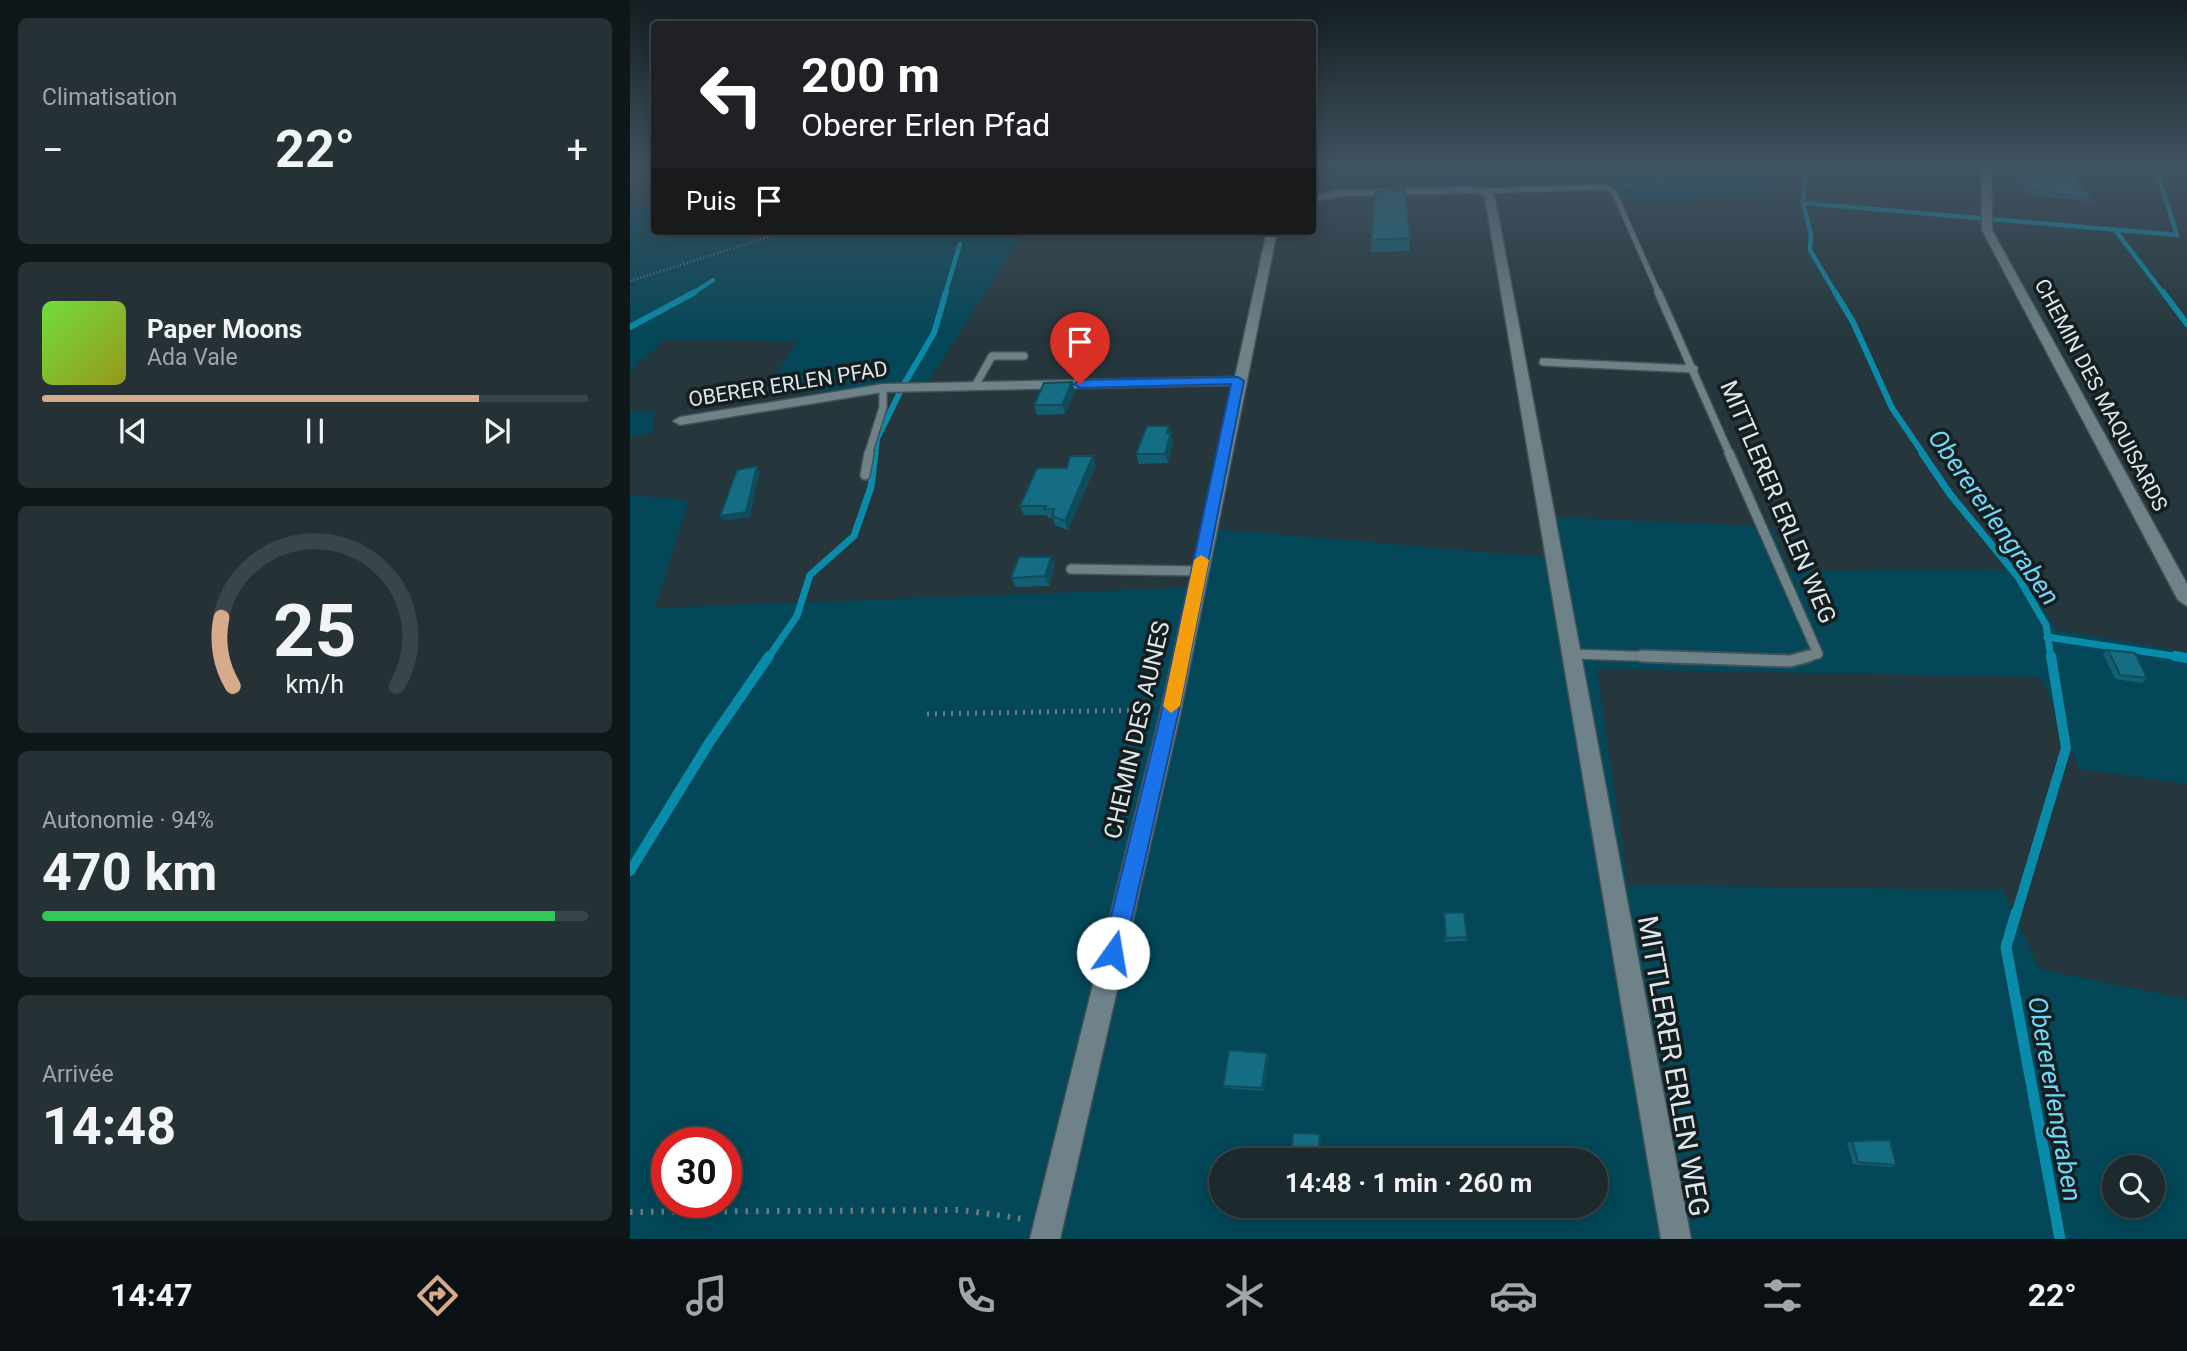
<!DOCTYPE html>
<html lang="fr">
<meta charset="utf-8">
<style>
:root{--surface:#1c292d;--page:#253135;--text:#f1f3f6;--muted:#a0a6aa;--line:#3a4549;--accent:#d6ab8b}
body{margin:0;font-family:Roboto,sans-serif;background:var(--page);color:var(--text);height:100vh;display:flex;flex-direction:column;font-size:26px;white-space:nowrap}
*{box-sizing:border-box;margin:0}
p{font-size:23px;color:var(--muted)}
.icon{flex:none;width:38px;height:38px;fill:none;stroke:currentColor;stroke-width:2;stroke-linecap:round;stroke-linejoin:round}
.map{position:relative;flex:1;overflow:hidden}
.details{display:flex;flex-direction:column;gap:18px;padding:18px;background:#0f1719;width:630px}
.details>*{flex:none}
.top-card{position:absolute;left:21px;top:21px;width:665px;height:214px;border-radius:7px;box-shadow:0 4px 18px #0003,0 0 0 2px var(--line);background:#202124;color:#fff;overflow:hidden}
.tools{position:absolute;left:1472px;top:1155px;display:grid;gap:14px}
.tools a{display:grid;place-items:center;width:63px;height:63px;border-radius:50%;background:var(--surface);box-shadow:0 4px 18px #0003,0 0 0 2px var(--line);font-size:35px}
.speed{position:absolute;left:21px;top:1127px;display:flex;gap:14px;font-size:35px;font-weight:700;text-align:center}
.speed>*{display:grid;place-content:center;width:91px;height:91px;border-radius:50%;background:var(--surface);box-shadow:0 4px 18px #0003,0 0 0 2px var(--line);line-height:1}
.speed .limit{border:10px solid #d22;background:#fff;color:#111}
.pin{position:absolute;display:grid;place-items:center;width:60px;height:60px;color:#fff;margin:-72px -30px;border-radius:50% 50% 50% 0;rotate:-45deg;box-shadow:0 0 7px #0007}
.pin .icon{rotate:45deg}
.me{position:absolute;width:77px;margin:-38px;rotate:13deg;stroke-linejoin:round;filter:drop-shadow(0 0 5px #0008)}
.turn{display:flex;align-items:center;gap:24px;height:147px;padding:0 35px;font-size:32px}
.turn .icon{width:91px;height:91px;stroke-width:2.5}
.turn b{display:block;font-size:49px;line-height:60px}
.then{display:flex;align-items:center;height:66px;padding:0 35px;background:#0003;gap:14px;font-size:26px}
.big{font-size:52px;font-weight:700;line-height:1.1}
.details .tile{flex:1;display:flex;flex-direction:column;justify-content:center;gap:10px;min-width:0;padding:0 24px;border-radius:10px;background:var(--page)}
.details .dial{align-items:center;gap:0}
.dial svg{height:182px;overflow:visible;fill:none;stroke:var(--line);stroke-width:7;stroke-linecap:round;text-anchor:middle}
.dial text{fill:var(--text);stroke:none}
.song{display:flex;align-items:center;gap:21px}
.cover{width:84px;height:84px;border-radius:10px;background:linear-gradient(135deg,hsl(100 70% 55%),hsl(60 70% 35%))}
.played{height:7px;border-radius:4px;background:linear-gradient(90deg,var(--accent) 80%,var(--line) 80%)}
.keys{display:flex;justify-content:space-around;direction:ltr}
.heat{display:flex;justify-content:space-between;align-items:center;font-size:38px;direction:ltr}
.charge{height:10px;border-radius:5px;background:linear-gradient(90deg,#34c759 94%,var(--line) 0)}
.trip{position:absolute;left:579px;top:1148px;width:399px;height:70px;border-radius:35px;background:var(--surface);box-shadow:0 4px 18px #0003,0 0 0 2px var(--line);font-weight:700;line-height:70px;text-align:center}
.dock{display:flex;height:112px;justify-content:space-around;align-items:center;background:#0b1012;color:var(--muted)}
.dock .icon{width:49px;height:49px}
.dock .selected{color:var(--accent)}
.dock b{font-size:32px;color:var(--text)}
main{display:flex;flex:1;min-height:0}
.map>svg:first-child{display:block}
.green{fill:#034758;fill-rule:evenodd}
.lines{fill:none;stroke-linecap:round;stroke-linejoin:round}
.stream-far4{stroke:#098ba9;stroke-width:4.5}
.stream-far3{stroke:#098ba9;stroke-width:6}
.stream-far2{stroke:#098ba9;stroke-width:7}
.stream-far1{stroke:#098ba9;stroke-width:10}
.stream{stroke:#098ba9;stroke-width:11}
.service-far3-casing{stroke:#435257;stroke-width:7}
.service-far2-casing{stroke:#435257;stroke-width:10}
.service-far1-casing{stroke:#435257;stroke-width:12}
.service-casing{stroke:#435257;stroke-width:15}
.minor-casing{stroke:#435257;stroke-width:3}
.path-far2{stroke:#6c7b80;stroke-width:2.5;stroke-dasharray:1 2.5;stroke-linecap:butt}
.path-far1{stroke:#6c7b80;stroke-width:5;stroke-dasharray:2 6;stroke-linecap:butt}
.path{stroke:#6c7b80;stroke-width:6;stroke-dasharray:2.5 8;stroke-linecap:butt}
.service-far3{stroke:#6e8288;stroke-width:5}
.service-far2{stroke:#6e8288;stroke-width:7}
.service-far1{stroke:#6e8288;stroke-width:9}
.service{stroke:#6e8288;stroke-width:11}
.minor{fill:#6e8288;fill-rule:evenodd}
.wall{fill:#125e72}
.shaded-wall{fill:#0f4c5c}
.building{fill:#156d84;stroke:#0f4c5c;stroke-width:2}
.route{fill:#1a73e8;stroke:#114b97;stroke-width:2}
.slow{fill:#f59e0b}
.labels{text-anchor:middle;stroke-width:7;stroke-linejoin:round;paint-order:stroke}
.far-street-label{font-size:21px;fill:#dce7eb;stroke:#151d1f}
.street-label{font-size:24px;fill:#dce7eb;stroke:#151d1f}
.water-label{font-size:26px;font-style:italic;fill:#6dd9fa;stroke:#151d1f}
.near-street-label{font-size:28px;fill:#dce7eb;stroke:#151d1f}
</style>
<main>
<section class="details">
<div class="tile"><p>Climatisation</p>
<div class="heat"><a>−</a><b class="big">22°</b><a>+</a></div>
</div>
<div class="tile">
<div class="song"><i class="cover"></i><div><b>Paper Moons</b><p>Ada Vale</p></div></div>
<div class="played"></div>
<div class="keys"><svg class="icon" aria-label="previous" viewBox="0 0 24 24"><path d="M18 5L8 12l10 7zM5 5v14"/></svg><svg class="icon" aria-label="pause" viewBox="0 0 24 24"><path d="M8 5v14M16 5v14"/></svg><svg class="icon" aria-label="next" viewBox="0 0 24 24"><path d="M6 5l10 7-10 7zM19 5v14"/></svg></div>
</div>
<div class="tile dial"><svg viewBox="0 0 100 80">
<path d="M14 69A42 42 0 1 1 86 69"/>
<path d="M14 69A42 42 0 0 1 9 39" stroke="#d6ab8b"/>
<text x="50" y="56" font-size="32" font-weight="700">25</text>
<text x="50" y="72" font-size="11">km/h</text>
</svg></div>
<div class="tile"><p>Autonomie · 94%</p><b class="big">470 km</b><div class="charge"></div></div>
<div class="tile"><p>Arrivée</p><b class="big">14:48</b></div>
</section>
<div class="map">
<svg width="1557" height="1239" viewBox="0 0 1557 1239">
<rect width="100%" height="100%" fill="#25373c"/>
<g class="green">
<polygon points="810,166 846,166 848,186 802,187"/>
<polygon points="912,166 1122,166 1148,193 1056,201 993,202 979,184 910,185"/>
<polygon points="0,205 24,206 24,231 394,231 299,381 129,397 168,341 35,339 0,372"/>
<polygon points="24,410 24,432 0,437 0,412"/>
<path d="M0 495 59 500 25 608 575 587 587 529 913 557 912 516 1142 527 1159 571 1386 569 1427 630 1557 652V784L1449 769 1411 677 967 669 998 885 1373 890 1410 969 1557 999V1239H0ZM37 1143H96V1202H37ZM592 1160H966V1206H592ZM1484 1167H1522V1206H1484Z"/>
</g>
<g class="lines">
<g class="stream-far4">
<polyline points="1176,166 1173,203 1181,235 1180,250 1206,294"/>
<polyline points="1173,203 1547,235 1525,166"/>
<polyline points="1485,230 1534,294"/>
<polyline points="62,294 83,280"/>
<polyline points="315,294 330,244"/>
</g>
<g class="stream-far3">
<polyline points="1205,292 1223,322 1262,408 1294,455"/>
<polyline points="1533,292 1557,324"/>
<polyline points="0,327 65,292"/>
<polyline points="274,384 304,333 316,292"/>
<polyline points="245,455 247,439 271,390"/>
</g>
<g class="stream-far2">
<polyline points="1292,453 1320,494 1388,577 1416,625 1421,658"/>
<polyline points="1417,637 1557,658"/>
<polyline points="138,658 167,616 180,575 224,536 241,487 245,453"/>
</g>
<g class="stream-far1">
<polyline points="1545,656 1557,658"/>
<polyline points="0,871 79,743 139,656"/>
<polyline points="1386,915 1436,748 1421,656"/>
</g>
<polyline class="stream" points="1386,913 1376,947 1430,1239"/>
<defs>
<polyline id="service-far3" points="854,191 976,187 984,192 1029,294"/>
<g id="service-far2">
<polyline points="1028,292 1100,455"/>
<polyline points="913,362 1064,369"/>
<polyline points="345,386 362,356 394,356"/>
<polyline points="238,455 253,407 253,388"/>
</g>
<g id="service-far1">
<polyline points="1099,453 1188,654 1172,658"/>
<polyline points="235,475 239,453"/>
<polyline points="441,569 569,571"/>
<polyline points="943,654 1066,658"/>
</g>
<polyline id="service" points="1012,656 1160,661 1179,656"/>
<g id="minor">
<polygon points="1351,166 1361,166 1362,230 1557,584 1557,606 1548,600 1352,230"/>
<polygon points="841,187 857,189 865,198 1061,1239 1031,1239 855,198 851,194 841,193 712,196 682,202 682,196 712,190"/>
<polygon points="637,231 647,231 551,710 430,1239 400,1239 531,710 603,385 253,392 50,425 43,421 50,417 253,384 605,377"/>
</g>
</defs>
<use href="#service-far3" class="service-far3-casing"/>
<use href="#service-far2" class="service-far2-casing"/>
<use href="#service-far1" class="service-far1-casing"/>
<use href="#service" class="service-casing"/>
<use href="#minor" class="minor-casing"/>
<g class="path-far2">
<polyline points="712,179 716,166"/>
<polyline points="995,185 1051,179 1060,166"/>
<polyline points="0,281 157,231"/>
</g>
<polyline class="path-far1" points="297,714 519,710"/>
<polyline class="path" points="0,1212 332,1210 394,1219"/>
<use href="#service-far3" class="service-far3"/>
<use href="#service-far2" class="service-far2"/>
<use href="#service-far1" class="service-far1"/>
<use href="#service" class="service"/>
<use href="#minor" class="minor"/>
</g>
<g class="wall">
<polygon points="1380,166 1435,166 1462,198 1460,202 1396,194"/>
<polygon points="780,238 780,251 741,252 741,240"/>
<polygon points="442,382 445,391 435,414 407,415 404,405"/>
<polygon points="539,426 543,442 538,463 509,464 506,454"/>
<polygon points="466,465 438,530 425,525 423,518 418,518 417,515 394,515 390,506 437,468"/>
<polygon points="425,566 419,586 386,587 381,578"/>
<polygon points="1478,650 1517,678 1512,683 1485,679 1473,654"/>
<polygon points="814,913 837,937 837,941 815,942"/>
<polygon points="637,1053 639,1056 634,1091 595,1088 593,1086"/>
<polygon points="1222,1141 1266,1165 1261,1167 1223,1164 1217,1144"/>
</g>
<g class="shaded-wall">
<polygon points="442,382 445,391 435,414 432,405"/>
<polygon points="539,426 543,442 538,463 535,454"/>
<polygon points="463,456 466,465 438,530 435,521"/>
<polygon points="127,466 130,471 120,517 94,521 90,516"/>
<polygon points="421,557 425,566 419,586 415,576"/>
<polygon points="637,1053 639,1056 634,1091 632,1088"/>
<polygon points="690,1134 692,1138 690,1160 688,1160"/>
</g>
<g class="building">
<polygon points="1384,166 1435,166 1462,198 1398,190"/>
<polygon points="775,190 780,238 741,240 746,191"/>
<polygon points="442,382 432,405 404,405 414,383"/>
<polygon points="517,426 539,426 537,433 541,432 535,454 506,454"/>
<polygon points="440,456 463,456 435,521 422,516 424,509 414,509 416,506 390,506 407,468 437,468"/>
<polygon points="127,466 116,512 90,516 107,470"/>
<polygon points="389,557 421,557 415,576 381,578"/>
<polygon points="1478,650 1505,653 1517,678 1490,675"/>
<polygon points="834,912 837,937 816,938 814,913"/>
<polygon points="599,1050 637,1053 632,1088 593,1086"/>
<polygon points="663,1133 690,1134 688,1160 660,1160"/>
<polygon points="1260,1140 1266,1165 1228,1162 1222,1141"/>
</g>
<linearGradient id="sky" x2="0" y2="1"><stop stop-color="#141e21"/><stop offset="0.49" stop-color="#405361"/><stop offset="1" stop-color="#405361" stop-opacity="0"/></linearGradient>
<rect width="1557" height="339" fill="url(#sky)"/>
<polygon class="route" points="608,377 614,381 549,710 494,953 491,961 483,964 475,961 472,953 532,710 601,384 450,388 444,384 450,380"/>
<polygon class="slow" points="571,555 579,560 550,706 541,713 533,706 564,560"/>
<g class="labels">
<g class="far-street-label">
<text transform="translate(158 384) rotate(-9)" y="7">OBERER ERLEN PFAD</text>
<text transform="translate(1471 395) rotate(62)" y="7">CHEMIN DES MAQUISARDS</text>
</g>
<g class="street-label">
<text transform="translate(1148 502) rotate(67)" y="8">MITTLERER ERLEN WEG</text>
<text transform="translate(507 730) rotate(-77)" y="8">CHEMIN DES AUNES</text>
</g>
<g class="water-label">
<text transform="translate(1364 517) rotate(55)" y="9">Oberererlengraben</text>
<text transform="translate(1425 1099) rotate(80)" y="9">Oberererlengraben</text>
</g>
<g class="near-street-label">
<text transform="translate(1044 1066) rotate(80)" y="10">MITTLERER ERLEN WEG</text>
</g>
</g>
</svg>
<div class="tools">
<a><svg class="icon" aria-label="search" viewBox="0 0 24 24"><circle cx="10" cy="10" r="6"/><path d="M15 15l6 6"/></svg></a>
</div>
<div class="speed"><div class="limit">30</div></div>
<div class="pin" style="left:450px;top:384px;background:#d93025"><svg class="icon" aria-label="arrive" viewBox="0 0 24 24"><path d="M6 21V4h12l-3 4 3 4H6"/></svg></div>
<svg class="me" style="left:483px;top:953px" viewBox="-20 -20 40 40"><circle r="19" fill="#fff"/><path d="M0-13L10 11 0 6-10 11z" fill="#1a73e8"/></svg>
<div class="trip">14:48 · 1 min · 260 m</div>
<div class="top-card">
<div class="turn"><svg class="icon" aria-label="left" viewBox="0 0 24 24"><path d="M17 20v-9H6M10 6l-5 5 5 5"/></svg><div><b>200 m</b>Oberer Erlen Pfad</div></div>
<div class="then">Puis<svg class="icon" aria-label="arrive" viewBox="0 0 24 24"><path d="M6 21V4h12l-3 4 3 4H6"/></svg></div>
</div>
</div>
</main>
<nav class="dock">
<b>14:47</b>
<svg class="icon selected" aria-label="directions" viewBox="0 0 24 24"><path d="M12 3l9 9-9 9-9-9zM9 14v-3h6M13 9l2 2-2 2"/></svg>
<svg class="icon" aria-label="music" viewBox="0 0 24 24"><path d="M9 18V5l10-2v13"/><circle cx="6" cy="18" r="3"/><circle cx="16" cy="16" r="3"/></svg>
<svg class="icon" aria-label="phone" viewBox="0 0 24 24"><path d="M5 4h4l2 5-3 2q2 4 5 5l2-3 5 2v4C11 20 4 13 5 4z"/></svg>
<svg class="icon" aria-label="climate" viewBox="0 0 24 24"><path d="M12 3v18M4 7l16 10M4 17L20 7"/></svg>
<svg class="icon" aria-label="car" viewBox="0 0 24 24"><path d="M5 17H2v-5l4-1 3-4h7l3 4 3 1v5h-3M9 17h6M6 11h13"/><circle cx="7" cy="17" r="2"/><circle cx="17" cy="17" r="2"/></svg>
<svg class="icon" aria-label="filters" viewBox="0 0 24 24"><path d="M4 7h16M4 17h16"/><circle cx="9" cy="7" r="2"/><circle cx="15" cy="17" r="2"/></svg>
<b>22°</b>
</nav>
